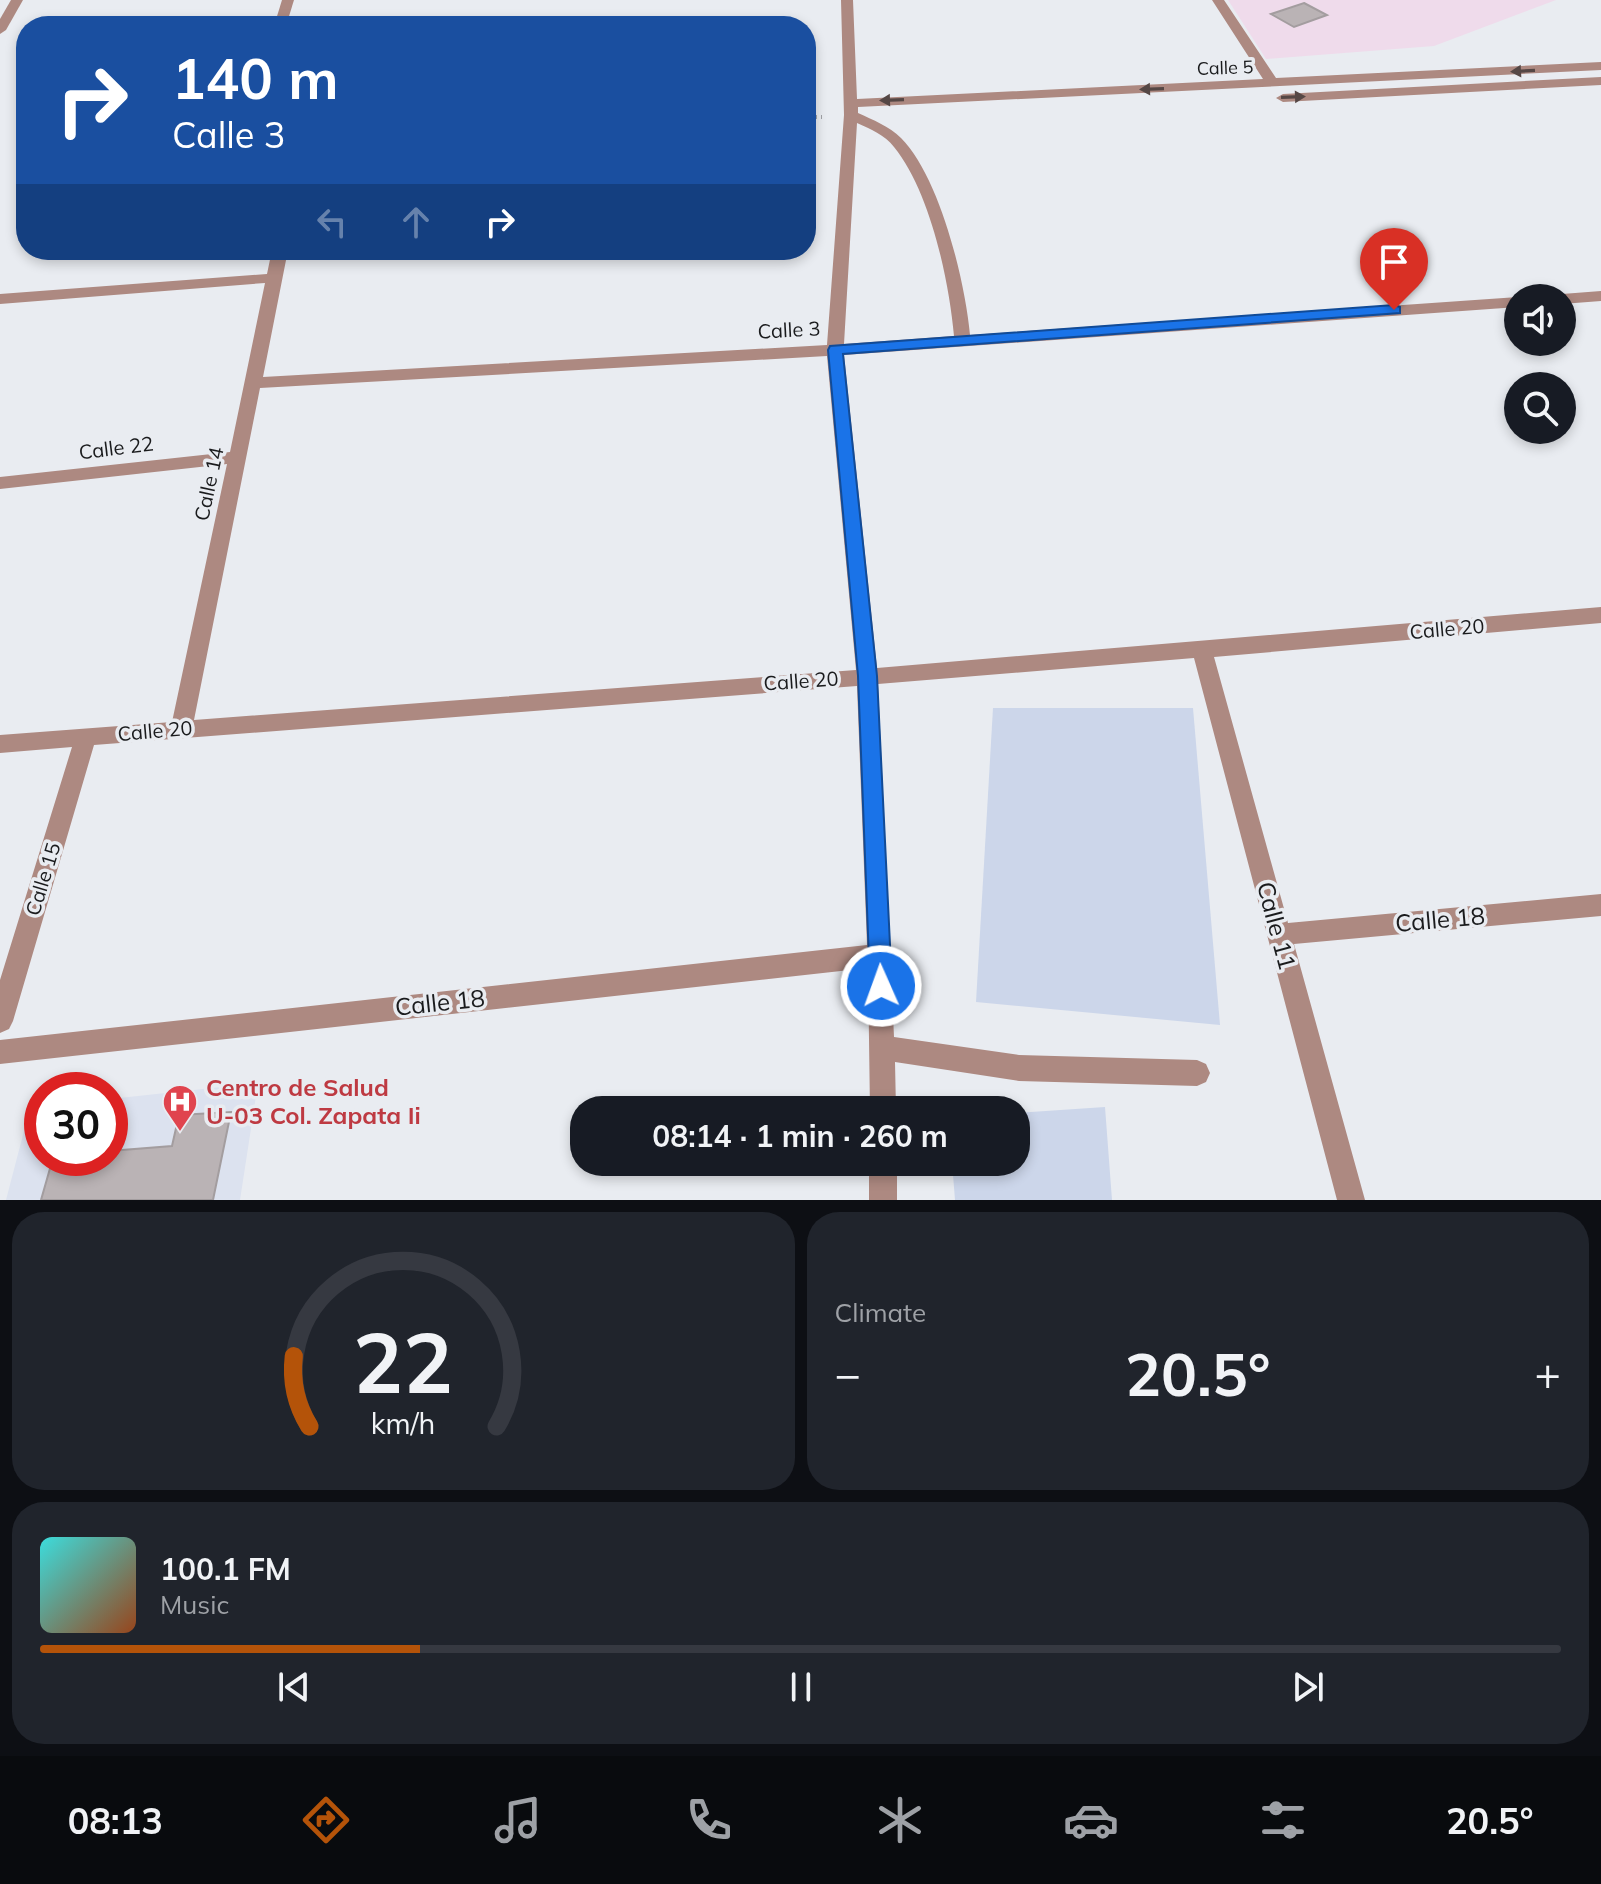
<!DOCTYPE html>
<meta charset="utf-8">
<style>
:root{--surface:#171b24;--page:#20242c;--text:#f1f3f6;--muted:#9ea1a6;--line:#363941;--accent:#b45309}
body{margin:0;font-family:Mulish,sans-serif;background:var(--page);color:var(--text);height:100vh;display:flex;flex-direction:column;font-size:30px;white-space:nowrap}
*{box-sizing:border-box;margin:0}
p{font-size:26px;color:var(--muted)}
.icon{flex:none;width:44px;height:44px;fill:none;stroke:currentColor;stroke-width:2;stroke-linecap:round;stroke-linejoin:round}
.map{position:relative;height:1200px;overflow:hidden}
.panel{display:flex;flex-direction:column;gap:12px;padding:12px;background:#0d0f14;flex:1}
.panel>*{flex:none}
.banner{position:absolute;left:16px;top:16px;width:800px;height:244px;border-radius:32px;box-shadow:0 4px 12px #0003;background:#1a4fa0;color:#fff;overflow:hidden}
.fabs{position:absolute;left:1504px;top:284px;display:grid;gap:16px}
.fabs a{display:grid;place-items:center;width:72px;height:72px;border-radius:50%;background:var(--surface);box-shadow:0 4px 12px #0003;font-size:40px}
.speed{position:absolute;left:24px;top:1072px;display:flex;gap:16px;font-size:40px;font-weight:700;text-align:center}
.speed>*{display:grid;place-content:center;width:104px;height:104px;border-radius:50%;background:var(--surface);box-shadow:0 4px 12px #0003;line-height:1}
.speed .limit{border:12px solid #d22;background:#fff;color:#111}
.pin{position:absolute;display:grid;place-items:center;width:68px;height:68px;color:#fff;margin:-82px -34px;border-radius:50% 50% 50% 0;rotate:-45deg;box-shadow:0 0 8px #0007}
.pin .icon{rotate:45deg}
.me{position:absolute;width:88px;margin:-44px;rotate:358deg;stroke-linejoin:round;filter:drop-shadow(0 0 6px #0008)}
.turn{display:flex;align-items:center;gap:28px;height:168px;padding:0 24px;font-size:36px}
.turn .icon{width:104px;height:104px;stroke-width:2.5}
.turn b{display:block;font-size:56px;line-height:68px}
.lanes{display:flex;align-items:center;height:76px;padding:0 24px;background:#0003;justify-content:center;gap:40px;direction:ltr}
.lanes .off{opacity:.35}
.big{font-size:60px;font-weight:700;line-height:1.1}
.panel .tile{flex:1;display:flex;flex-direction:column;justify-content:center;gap:12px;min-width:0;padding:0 28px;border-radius:32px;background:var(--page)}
.panel .dial{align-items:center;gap:0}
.dial svg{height:208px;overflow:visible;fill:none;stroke:var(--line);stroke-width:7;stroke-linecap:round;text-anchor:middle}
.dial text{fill:var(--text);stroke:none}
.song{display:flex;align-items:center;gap:24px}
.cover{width:96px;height:96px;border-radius:12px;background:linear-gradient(135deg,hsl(180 70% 55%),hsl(20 70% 35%))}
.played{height:8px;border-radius:4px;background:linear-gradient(90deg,var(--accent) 25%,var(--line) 25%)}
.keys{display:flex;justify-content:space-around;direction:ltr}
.heat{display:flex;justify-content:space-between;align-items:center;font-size:44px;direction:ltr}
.panel .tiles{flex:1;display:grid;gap:12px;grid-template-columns:1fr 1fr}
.tile:last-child{grid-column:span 2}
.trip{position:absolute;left:570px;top:1096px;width:460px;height:80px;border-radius:32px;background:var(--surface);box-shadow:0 4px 12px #0003;font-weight:700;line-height:80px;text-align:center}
.tab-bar{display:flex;height:128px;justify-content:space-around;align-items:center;background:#090b0e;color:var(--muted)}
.tab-bar .icon{width:56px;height:56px}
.tab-bar .selected{color:var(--accent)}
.tab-bar b{font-size:36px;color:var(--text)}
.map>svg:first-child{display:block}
.built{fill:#dce2ef}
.education{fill:#efdbeb}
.green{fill:#ccd6ea}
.building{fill:#bab3b5;stroke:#a39d9f;stroke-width:2}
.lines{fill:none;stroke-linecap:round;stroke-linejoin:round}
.path{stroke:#a0a2a6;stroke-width:4;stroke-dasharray:1 4;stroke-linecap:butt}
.minor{fill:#ad8981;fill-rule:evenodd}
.oneway{fill:#554745}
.route{fill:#1a73e8;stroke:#114b97;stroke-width:2}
.labels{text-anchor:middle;stroke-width:7;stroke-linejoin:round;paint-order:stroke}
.far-street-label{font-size:18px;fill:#1a1b1d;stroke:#e9ecf1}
.street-label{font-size:20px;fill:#1a1b1d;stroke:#e9ecf1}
.near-street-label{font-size:24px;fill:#1a1b1d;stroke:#e9ecf1}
.near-health-label{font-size:24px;font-weight:bold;fill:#be3a42;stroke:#e9ecf1;text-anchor:start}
</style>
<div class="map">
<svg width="1601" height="1200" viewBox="0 0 1601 1200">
<rect width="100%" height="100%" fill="#e9ecf1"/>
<polygon class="built" points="258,1083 240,1200 6,1200 30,1108 42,1106 42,1158 110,1158 110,1099"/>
<polygon class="education" points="1228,0 1556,0 1434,46 1266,59"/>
<g class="green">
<polygon points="993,708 1193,708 1220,1025 976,1002"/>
<polygon points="1105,1107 1112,1200 955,1200 952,1162 1016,1162 1016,1113"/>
</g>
<g class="building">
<polygon points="1304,3 1327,15 1294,27 1271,14"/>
<polygon points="231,1112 213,1200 41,1200 53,1158 110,1158 110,1151 172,1146 179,1115"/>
</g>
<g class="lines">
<polyline class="path" points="806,117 826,117"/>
<g class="minor">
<polygon points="11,0 23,0 6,30 0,34 0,19"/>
<polygon points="282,0 294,0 286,26 274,26"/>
<path d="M841 0H853L857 99 1263 79 1212 0H1224L1276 78 1601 62V70L858 107V113C873 120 889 126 901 138 940 177 965 281 970 335L1518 297 1521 298H1518V307L844 355 877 668 1601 607V623L1214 657 1288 923 1601 894V916L1294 944 1365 1200H1337L1194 658 878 684 894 1037 1019 1055 1197 1060 1206 1064 1210 1073 1206 1082 1197 1086 1019 1081 895 1062 896 1110H870L868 968 0 1064V1040L867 945 857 686 94 745 13 1021 9 1029 0 1033V980L72 747 0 753V735L172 722 227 464 0 489V477L230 452 265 283 0 304V294L267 274 272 250H288L263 377 827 345 844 115ZM857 123C870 129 885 135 894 147 930 191 949 280 954 336L844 344ZM827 356 856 670 194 720 260 388Z"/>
<polygon points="1601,77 1601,85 1283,102 1276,98 1283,94"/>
<polygon points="1601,291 1601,301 1562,304 1562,298 1555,298 1562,294"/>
<rect x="869" y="1162" width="28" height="38"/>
</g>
</g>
<defs><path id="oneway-solid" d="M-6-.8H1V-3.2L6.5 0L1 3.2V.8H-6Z" transform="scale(2)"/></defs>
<g class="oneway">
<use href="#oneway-solid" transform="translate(1523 71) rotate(177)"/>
<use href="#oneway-solid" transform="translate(1152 89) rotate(178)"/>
<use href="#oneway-solid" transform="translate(1293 97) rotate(-2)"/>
<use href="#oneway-solid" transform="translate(892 100) rotate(178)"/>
</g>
<polygon class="route" points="1394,305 1400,307 1400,313 843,354 877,676 892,986 889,993 881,996 873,993 870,986 858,676 828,350 830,346"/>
<defs>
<symbol id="hospital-pin" viewBox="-11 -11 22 30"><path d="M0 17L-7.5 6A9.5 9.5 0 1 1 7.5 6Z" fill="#e0444e" stroke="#e9ecf1"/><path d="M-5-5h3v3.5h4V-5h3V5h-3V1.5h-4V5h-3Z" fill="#fff"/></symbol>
</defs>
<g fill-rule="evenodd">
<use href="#hospital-pin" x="160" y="1082" width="40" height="54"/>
</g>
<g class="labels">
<g class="far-street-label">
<text transform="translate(1225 68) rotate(-2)" y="6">Calle 5</text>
</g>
<g class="street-label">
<text transform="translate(789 330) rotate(-3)" y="7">Calle 3</text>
<text transform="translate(116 448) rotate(-7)" y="7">Calle 22</text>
<text transform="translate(209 484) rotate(-78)" y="7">Calle 14</text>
<text transform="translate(1447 629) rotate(-5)" y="7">Calle 20</text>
<text transform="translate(801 681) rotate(-4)" y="7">Calle 20</text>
<text transform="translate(155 731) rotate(-5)" y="7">Calle 20</text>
<text transform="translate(43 879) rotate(-73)" y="7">Calle 15</text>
</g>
<g class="near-street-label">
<text transform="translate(1440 920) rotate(-5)" y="8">Calle 18</text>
<text transform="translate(1276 926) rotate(75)" y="8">Calle 11</text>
<text transform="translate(440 1003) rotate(-6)" y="8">Calle 18</text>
</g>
<g class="near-health-label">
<text x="206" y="1096">Centro de Salud<tspan x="206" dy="28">U-03 Col. Zapata Ii</tspan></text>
</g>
</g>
</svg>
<div class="fabs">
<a><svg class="icon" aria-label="sound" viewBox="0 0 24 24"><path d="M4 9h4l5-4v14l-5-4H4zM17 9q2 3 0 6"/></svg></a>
<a><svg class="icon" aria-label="search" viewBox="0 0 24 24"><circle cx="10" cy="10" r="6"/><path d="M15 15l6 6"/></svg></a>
</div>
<div class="speed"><div class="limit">30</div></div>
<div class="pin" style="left:1394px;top:310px;background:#d93025"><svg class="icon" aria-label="arrive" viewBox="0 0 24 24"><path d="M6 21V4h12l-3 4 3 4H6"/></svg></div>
<svg class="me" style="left:881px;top:986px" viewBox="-20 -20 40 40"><circle r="17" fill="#1a73e8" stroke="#fff" stroke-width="3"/><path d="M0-11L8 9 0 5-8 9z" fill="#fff"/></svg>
<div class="trip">08:14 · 1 min · 260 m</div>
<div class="banner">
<div class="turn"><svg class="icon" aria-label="right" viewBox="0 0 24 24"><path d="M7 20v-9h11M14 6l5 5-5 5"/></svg><div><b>140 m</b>Calle 3</div></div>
<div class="lanes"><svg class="icon off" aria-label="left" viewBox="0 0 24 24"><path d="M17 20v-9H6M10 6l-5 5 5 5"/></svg><svg class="icon off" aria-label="ahead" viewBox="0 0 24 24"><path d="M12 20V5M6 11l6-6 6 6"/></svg><svg class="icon" aria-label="right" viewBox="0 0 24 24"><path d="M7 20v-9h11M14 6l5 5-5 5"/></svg></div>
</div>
</div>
<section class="panel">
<div class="tiles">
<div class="tile dial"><svg viewBox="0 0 100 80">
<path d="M14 69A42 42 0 1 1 86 69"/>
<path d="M14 69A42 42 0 0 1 8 42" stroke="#b45309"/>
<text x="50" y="56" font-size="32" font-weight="700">22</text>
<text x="50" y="72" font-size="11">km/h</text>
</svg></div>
<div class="tile"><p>Climate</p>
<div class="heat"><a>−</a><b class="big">20.5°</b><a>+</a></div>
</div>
<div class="tile">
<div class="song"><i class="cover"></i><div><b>100.1 FM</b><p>Music</p></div></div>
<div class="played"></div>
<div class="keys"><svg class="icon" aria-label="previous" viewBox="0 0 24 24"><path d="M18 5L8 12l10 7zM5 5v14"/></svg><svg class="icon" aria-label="pause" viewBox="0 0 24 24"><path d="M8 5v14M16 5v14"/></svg><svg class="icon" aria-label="next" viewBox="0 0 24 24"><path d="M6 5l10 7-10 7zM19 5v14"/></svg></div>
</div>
</div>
</section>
<nav class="tab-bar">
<b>08:13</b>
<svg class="icon selected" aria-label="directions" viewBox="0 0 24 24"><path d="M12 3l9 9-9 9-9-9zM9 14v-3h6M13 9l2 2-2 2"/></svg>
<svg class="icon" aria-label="music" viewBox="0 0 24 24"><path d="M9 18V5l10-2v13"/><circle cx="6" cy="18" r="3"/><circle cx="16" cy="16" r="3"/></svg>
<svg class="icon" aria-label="phone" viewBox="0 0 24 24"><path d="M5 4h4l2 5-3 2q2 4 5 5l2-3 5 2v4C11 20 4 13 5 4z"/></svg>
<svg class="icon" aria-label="climate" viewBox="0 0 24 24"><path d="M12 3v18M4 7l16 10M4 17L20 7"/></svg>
<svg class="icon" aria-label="car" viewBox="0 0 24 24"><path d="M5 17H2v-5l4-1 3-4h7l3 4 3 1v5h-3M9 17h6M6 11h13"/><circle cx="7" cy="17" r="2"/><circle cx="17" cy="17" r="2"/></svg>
<svg class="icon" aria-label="filters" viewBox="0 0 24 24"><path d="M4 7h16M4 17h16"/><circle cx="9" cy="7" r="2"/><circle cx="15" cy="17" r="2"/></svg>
<b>20.5°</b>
</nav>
